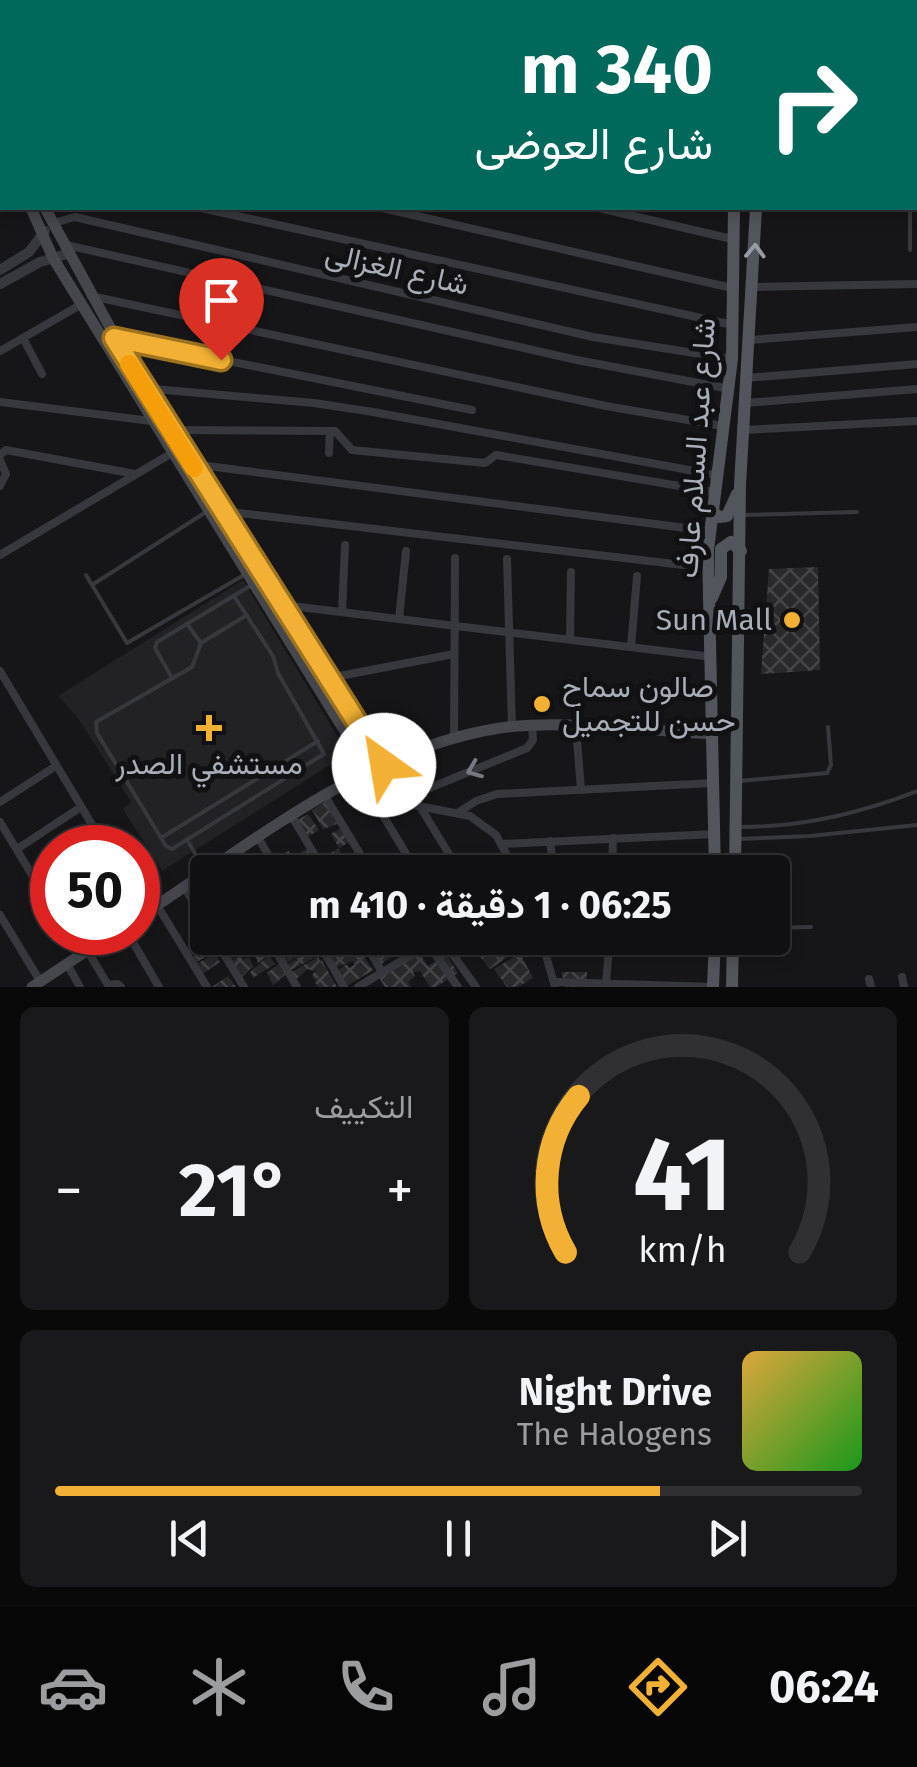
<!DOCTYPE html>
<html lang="ar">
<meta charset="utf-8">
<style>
:root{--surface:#101012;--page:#19191b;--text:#f1f3f6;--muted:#9c9d9f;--line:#303032;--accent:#f2b134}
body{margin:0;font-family:"Fira Sans",Vazirmatn,sans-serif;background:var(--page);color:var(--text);direction:rtl;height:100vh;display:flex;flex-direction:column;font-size:38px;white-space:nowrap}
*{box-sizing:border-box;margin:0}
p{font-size:32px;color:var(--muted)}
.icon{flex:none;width:55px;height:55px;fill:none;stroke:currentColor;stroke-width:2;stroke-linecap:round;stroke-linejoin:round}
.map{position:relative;height:987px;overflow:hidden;direction:ltr}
.drawer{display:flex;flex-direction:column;gap:20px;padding:20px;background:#09090a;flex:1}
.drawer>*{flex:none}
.guide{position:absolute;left:0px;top:0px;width:918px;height:210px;box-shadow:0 5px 15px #0003,0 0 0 2px var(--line);direction:rtl;background:#00695c;color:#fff;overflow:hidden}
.speed{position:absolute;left:30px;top:825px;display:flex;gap:20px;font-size:50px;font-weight:700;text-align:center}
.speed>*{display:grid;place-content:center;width:130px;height:130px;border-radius:50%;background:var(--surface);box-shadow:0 5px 15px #0003,0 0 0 2px var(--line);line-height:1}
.speed .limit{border:15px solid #d22;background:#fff;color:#111}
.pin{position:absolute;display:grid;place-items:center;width:85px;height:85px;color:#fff;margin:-102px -42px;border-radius:50% 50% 50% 0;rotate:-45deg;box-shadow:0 0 10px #0007}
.pin .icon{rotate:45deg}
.me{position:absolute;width:110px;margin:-55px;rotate:328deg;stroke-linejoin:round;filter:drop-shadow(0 0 8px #0008)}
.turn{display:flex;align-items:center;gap:35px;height:210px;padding:0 40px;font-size:45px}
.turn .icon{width:130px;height:130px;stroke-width:2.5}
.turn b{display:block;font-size:70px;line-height:85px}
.big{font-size:75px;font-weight:700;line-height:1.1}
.drawer .card{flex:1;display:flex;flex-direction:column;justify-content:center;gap:15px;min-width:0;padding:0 35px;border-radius:15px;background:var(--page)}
.drawer .dial{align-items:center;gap:0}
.dial svg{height:260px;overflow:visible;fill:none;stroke:var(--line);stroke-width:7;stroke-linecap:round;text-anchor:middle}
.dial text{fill:var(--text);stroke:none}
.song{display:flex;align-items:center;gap:30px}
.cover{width:120px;height:120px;border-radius:15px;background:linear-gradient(135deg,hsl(40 70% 55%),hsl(120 70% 35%))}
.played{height:10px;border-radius:5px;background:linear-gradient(90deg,var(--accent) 75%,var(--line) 75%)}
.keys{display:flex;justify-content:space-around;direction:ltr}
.heat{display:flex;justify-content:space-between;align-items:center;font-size:55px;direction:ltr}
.drawer .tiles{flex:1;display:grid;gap:20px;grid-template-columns:1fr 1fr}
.card:last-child{grid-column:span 2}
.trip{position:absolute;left:190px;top:855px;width:600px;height:100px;border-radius:10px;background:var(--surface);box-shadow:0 5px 15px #0003,0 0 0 2px var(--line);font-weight:700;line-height:100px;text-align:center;direction:rtl}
.tab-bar{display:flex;height:160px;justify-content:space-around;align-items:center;background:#060607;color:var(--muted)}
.tab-bar .icon{width:70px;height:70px}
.tab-bar .selected{color:var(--accent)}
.tab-bar b{font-size:45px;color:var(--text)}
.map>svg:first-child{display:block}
.built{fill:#222225}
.building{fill:url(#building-cross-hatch)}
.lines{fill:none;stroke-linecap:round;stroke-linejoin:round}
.service{stroke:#37383d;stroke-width:4}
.minor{stroke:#37383d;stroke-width:8}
.tertiary{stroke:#37383d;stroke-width:10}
.secondary{stroke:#45474d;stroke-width:11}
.primary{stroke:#53555c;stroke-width:12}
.oneway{stroke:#979ba6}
.oneway2{stroke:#757881}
.route-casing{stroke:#9d7322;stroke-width:25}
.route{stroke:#f2b134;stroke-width:18}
.slow{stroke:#f59e0b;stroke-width:18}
.poi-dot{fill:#f2b134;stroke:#111113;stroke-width:4}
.labels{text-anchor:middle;stroke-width:10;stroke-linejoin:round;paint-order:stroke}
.street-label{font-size:30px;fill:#a8adb8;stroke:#111113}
.poi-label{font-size:30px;fill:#a8adb8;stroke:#111113;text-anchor:end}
</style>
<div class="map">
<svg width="917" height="987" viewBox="0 0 917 987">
<defs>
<pattern id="building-cross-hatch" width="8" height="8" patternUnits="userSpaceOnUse" patternTransform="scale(2.5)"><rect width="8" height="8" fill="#29292c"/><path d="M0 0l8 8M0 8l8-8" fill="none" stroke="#454548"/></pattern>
</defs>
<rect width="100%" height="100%" fill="#161618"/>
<polygon class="built" points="243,580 345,749 336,755 338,760 162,871 123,809 131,802 78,718 58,696"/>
<g class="building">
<polygon points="818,567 820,670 761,674 769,569"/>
<polygon points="325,802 337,824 323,829 312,810"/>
<polygon points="308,814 319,830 306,838 296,821"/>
<polygon points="342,827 349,842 339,848 342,861 333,867 327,855 339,848 331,834"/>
<polygon points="307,848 320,868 305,872 295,857"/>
<polygon points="289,851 297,865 290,872 283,872 277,857"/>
<polygon points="262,856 272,872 260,872 264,868 261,864 258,865 257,860"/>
<polygon points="387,858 395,865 377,872 374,867"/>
<polygon points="401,859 410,872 395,872 393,870"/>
<polygon points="356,861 359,868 346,872 344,869"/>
<polygon points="203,935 214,952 195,963 192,957 200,952 194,939"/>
<polygon points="243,938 267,938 248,952 240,939"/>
<polygon points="275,938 293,938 295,942 282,949"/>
<polygon points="319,938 335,938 339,946 327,953"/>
<polygon points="337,938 359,938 367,957 365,958 373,970 347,986 338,970 347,964 349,968 354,965 353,961 337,967 329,955 338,947 343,957 358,949 347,953"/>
<polygon points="382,938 393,956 380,965 369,946"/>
<polygon points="385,938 402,938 408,949 394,956"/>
<polygon points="491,938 501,938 503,944 508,941 514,953 490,969 474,949"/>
<polygon points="308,940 318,956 291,970 288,964 310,950 286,963 280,954 291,947 301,948 299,945"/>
<polygon points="239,942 241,955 231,959 224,949"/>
<polygon points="263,944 267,956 258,963 252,951"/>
<polygon points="419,952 428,966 446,954 458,973 436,987 430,987 420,971 413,972 415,976 408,982 411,987 385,987 376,973"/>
<polygon points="520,953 533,978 518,987 507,987 494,969"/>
<polygon points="214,954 220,962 201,975 195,965"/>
<polygon points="269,955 275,964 253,978 250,972"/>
<polygon points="241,956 242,960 249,957 253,966 241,978 230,961"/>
<polygon points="318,957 321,962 321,959 337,987 318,987 315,982 322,975 315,980 312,975 319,967 314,971 308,969 296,979 292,972"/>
<polygon points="280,963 286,974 273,985 267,973"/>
<polygon points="561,972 587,972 587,987 566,987"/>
<polygon points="228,976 236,987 212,987"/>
</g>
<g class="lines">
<g class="service">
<polyline points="910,208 910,250"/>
<polyline points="745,515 857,512"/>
<polyline points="86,575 127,643 244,575"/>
<polyline points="92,585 206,512"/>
<polyline points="234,596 273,656 278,673 324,754 172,849 166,846 97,733 96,722 192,667 201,643 247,615"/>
<polyline points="187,624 201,643"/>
<polyline points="172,678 155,648 157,642 250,586"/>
<polyline points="739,781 827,773 831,765 828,727"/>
<path d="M740 827C800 827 861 813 917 791"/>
<polyline points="161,838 318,741"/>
<polyline points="737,839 810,836 917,825"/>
<polyline points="189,843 204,869"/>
<polyline points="772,928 811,927"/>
</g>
<g class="minor">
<polyline points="28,0 39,2"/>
<polyline points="194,0 204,2"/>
<polyline points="306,0 316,2"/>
<polyline points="415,0 424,2"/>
<polyline points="520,0 530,2"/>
<polyline points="619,0 627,2"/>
<polyline points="685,0 695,2"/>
<polyline points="655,2 656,0"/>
<polyline points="915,25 917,25"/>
<polyline points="0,28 2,29"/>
<polyline points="0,67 2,68"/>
<polyline points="915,67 917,67"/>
<polyline points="915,112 917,112"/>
<polyline points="0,117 2,118"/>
<polyline points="915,147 917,147"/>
<polyline points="0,183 2,182"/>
<polyline points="915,191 917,191"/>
<polyline points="201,208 733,325"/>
<polyline points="382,208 732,288"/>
<polyline points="599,208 732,239"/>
<polyline points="54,223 75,217 593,337 732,359"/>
<polyline points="66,245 577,360 730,389"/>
<polyline points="753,287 917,284"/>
<polyline points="91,296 606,406 723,426"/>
<polyline points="23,338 42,374"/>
<polyline points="114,338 472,410"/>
<polyline points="750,340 917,327"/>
<polyline points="0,351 82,304"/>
<polyline points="747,378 917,364"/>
<polyline points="143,388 314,403 373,412 716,475"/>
<polyline points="0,402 151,421"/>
<polyline points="746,403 917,389"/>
<polyline points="170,430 335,431 352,450 485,463 496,455 715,492"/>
<polyline points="744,430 917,421"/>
<polyline points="329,453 330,431"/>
<polyline points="0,455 6,450 135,474"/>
<polyline points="0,460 6,474 0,486"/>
<polyline points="192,464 709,531"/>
<polyline points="222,511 709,568"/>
<polyline points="0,555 172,453"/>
<polyline points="507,559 512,727"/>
<polyline points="283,605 712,657"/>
<polyline points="342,612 345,545"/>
<polyline points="399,619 406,551"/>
<polyline points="570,639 571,572"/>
<polyline points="631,647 637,576"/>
<polyline points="0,671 106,848"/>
<polyline points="329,678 454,654"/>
<polyline points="576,727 581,790"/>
<polyline points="454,739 455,558"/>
<polyline points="360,777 417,872"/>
<polyline points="325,796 371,872"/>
<polyline points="372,797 470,816 496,835 516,872"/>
<polyline points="398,801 527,748 533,740 532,725"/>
<polyline points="0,802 56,766"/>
<polyline points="419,805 460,872"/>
<polyline points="459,812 476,801 497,794 713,783"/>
<polyline points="292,817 325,872"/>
<polyline points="0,822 52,908"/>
<polyline points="259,839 278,872"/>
<polyline points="550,841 553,864"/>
<polyline points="502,844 715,834"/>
<polyline points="17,849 81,807"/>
<polyline points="223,862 230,872"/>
<polyline points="612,872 613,838"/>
<polyline points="184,887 208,926"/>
<polyline points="138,899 146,912"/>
<polyline points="157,905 207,987"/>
<polyline points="0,915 40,981"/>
<polyline points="68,932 81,954"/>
<polyline points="127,932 159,987"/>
<polyline points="214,938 244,987"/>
<polyline points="268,938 297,987"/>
<polyline points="316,938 344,987"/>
<polyline points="362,938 382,972"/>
<polyline points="441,938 476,987"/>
<polyline points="541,938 555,987"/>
<polyline points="428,944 458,987"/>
<polyline points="87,950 108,985 118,984 121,987"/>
<polyline points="67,964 80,987"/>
<polyline points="902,977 904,987"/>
<polyline points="869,979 871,987"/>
<polyline points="554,982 713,987"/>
<polyline points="606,983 610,938"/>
<polyline points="358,987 439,938"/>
</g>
<g class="tertiary">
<polyline points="0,270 29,252 45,231"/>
<polyline points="0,284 40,262 70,253"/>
</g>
<g class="secondary">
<polyline points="0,128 2,133"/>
<polyline points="0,154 2,158"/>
<polyline points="31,208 53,258 370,772"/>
<polyline points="45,208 143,388 384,765"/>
<path d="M138 918C250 845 364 749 500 728 562 719 649 731 713 734"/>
<polyline points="32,987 115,932"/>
</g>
<g class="primary">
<polyline points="749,2 749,0"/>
<polyline points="765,2 765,0"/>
<polyline points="712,511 719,517 727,516 737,494"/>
<polyline points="712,598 721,577 721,549 731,542 741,551"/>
<polyline points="715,872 708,550 732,359 734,208"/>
<polyline points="735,872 740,485 756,208"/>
<polyline points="713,987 715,938"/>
<polyline points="732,987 733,938"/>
</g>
</g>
<defs><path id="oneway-chevron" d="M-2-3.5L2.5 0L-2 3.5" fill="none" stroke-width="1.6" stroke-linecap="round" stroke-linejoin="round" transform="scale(2.5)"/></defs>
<use class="oneway" href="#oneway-chevron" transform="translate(755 251) rotate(-88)"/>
<use class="oneway2" href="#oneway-chevron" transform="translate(474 770) rotate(158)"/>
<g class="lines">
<defs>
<polyline id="route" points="221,360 114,338 384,765"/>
</defs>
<use href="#route" class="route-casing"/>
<use href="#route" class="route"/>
<polyline class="slow" points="129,364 194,468"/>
</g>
<g class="poi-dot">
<circle cx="792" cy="620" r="10"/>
<circle cx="542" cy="704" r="10"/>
<path d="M204 713h10v10h10v10h-10v10h-10v-10h-10v-10h10z"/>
</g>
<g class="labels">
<g class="street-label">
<text transform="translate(397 269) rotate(13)" y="10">شارع الغزالى</text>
<text transform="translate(696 448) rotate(-86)" y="10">شارع عبد السلام عارف</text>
</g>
<g class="poi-label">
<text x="772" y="630">Sun Mall</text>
<text x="562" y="697" text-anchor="start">صالون سماح<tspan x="562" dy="34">حسن للتجميل</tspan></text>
<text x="209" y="774" text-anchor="middle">مستشفي الصدر</text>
</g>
</g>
</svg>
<div class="speed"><div class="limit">50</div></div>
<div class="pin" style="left:221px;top:360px;background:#d93025"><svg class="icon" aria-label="arrive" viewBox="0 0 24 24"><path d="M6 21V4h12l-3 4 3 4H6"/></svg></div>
<svg class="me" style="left:384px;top:765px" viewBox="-20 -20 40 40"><circle r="19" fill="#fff"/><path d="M0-13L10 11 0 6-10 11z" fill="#f2b134"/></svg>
<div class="trip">06:25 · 1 دقيقة · 410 m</div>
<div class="guide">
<div class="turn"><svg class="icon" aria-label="right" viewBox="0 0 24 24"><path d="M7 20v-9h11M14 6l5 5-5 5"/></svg><div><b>340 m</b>شارع العوضى</div></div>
</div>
</div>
<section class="drawer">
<div class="tiles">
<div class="card dial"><svg viewBox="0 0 100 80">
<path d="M14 69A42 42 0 1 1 86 69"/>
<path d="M14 69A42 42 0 0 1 18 21" stroke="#f2b134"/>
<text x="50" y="56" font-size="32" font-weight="700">41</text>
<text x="50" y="72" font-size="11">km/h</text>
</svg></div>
<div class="card"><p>التكييف</p>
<div class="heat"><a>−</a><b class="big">21°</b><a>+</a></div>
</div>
<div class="card">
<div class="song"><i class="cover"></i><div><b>Night Drive</b><p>The Halogens</p></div></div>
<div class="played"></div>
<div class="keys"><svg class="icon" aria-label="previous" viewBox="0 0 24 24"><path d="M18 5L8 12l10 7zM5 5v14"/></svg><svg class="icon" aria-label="pause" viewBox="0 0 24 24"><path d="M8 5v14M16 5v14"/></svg><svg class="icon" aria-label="next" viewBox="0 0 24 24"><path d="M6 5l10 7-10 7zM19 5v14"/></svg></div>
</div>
</div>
</section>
<nav class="tab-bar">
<b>06:24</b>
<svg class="icon selected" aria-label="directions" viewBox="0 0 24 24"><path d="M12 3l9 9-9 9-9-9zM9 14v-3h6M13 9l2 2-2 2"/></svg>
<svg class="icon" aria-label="music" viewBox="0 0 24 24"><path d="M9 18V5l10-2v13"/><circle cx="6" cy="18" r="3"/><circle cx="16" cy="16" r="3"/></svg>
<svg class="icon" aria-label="phone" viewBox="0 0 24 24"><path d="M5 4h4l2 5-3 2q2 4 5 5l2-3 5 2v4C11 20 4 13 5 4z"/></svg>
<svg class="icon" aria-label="climate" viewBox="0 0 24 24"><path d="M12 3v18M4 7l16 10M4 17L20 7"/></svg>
<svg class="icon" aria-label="car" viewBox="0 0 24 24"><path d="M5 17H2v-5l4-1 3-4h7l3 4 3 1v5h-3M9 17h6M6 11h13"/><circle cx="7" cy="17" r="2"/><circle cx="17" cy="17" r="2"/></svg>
</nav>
